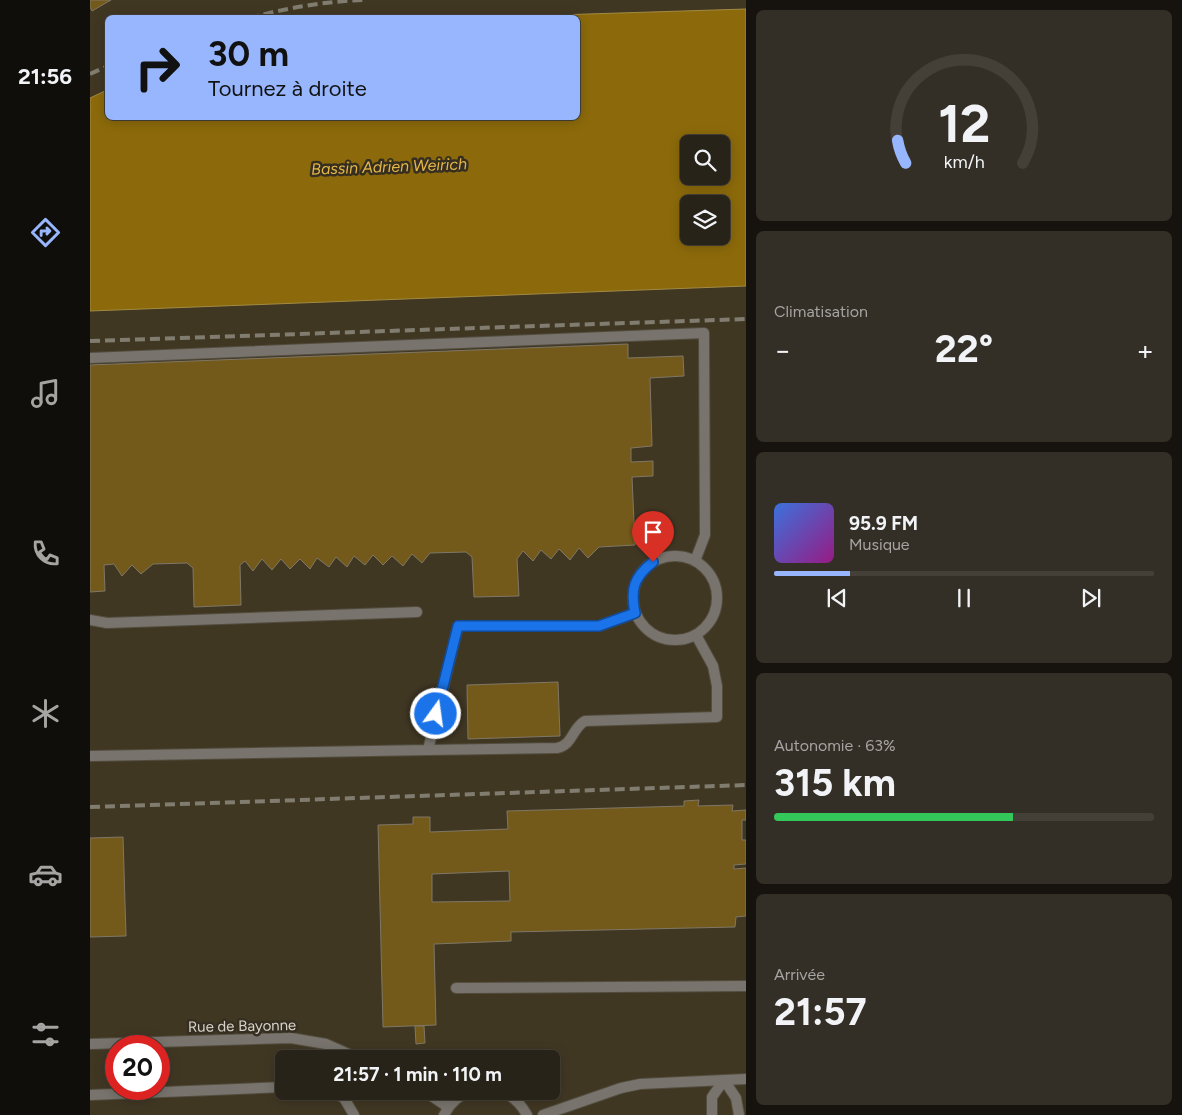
<!DOCTYPE html>
<html lang="fr">
<meta charset="utf-8">
<style>
:root{--surface:#282319;--page:#342f26;--text:#f1f3f6;--muted:#a5a4a2;--line:#444038;--accent:#97b6fd}
body{margin:0;font-family:Figtree,sans-serif;background:var(--page);color:var(--text);height:100vh;display:flex;flex-direction:column;font-size:19px;white-space:nowrap}
*{box-sizing:border-box;margin:0}
p{font-size:16px;color:var(--muted)}
.icon{flex:none;width:28px;height:28px;fill:none;stroke:currentColor;stroke-width:2;stroke-linecap:round;stroke-linejoin:round}
.map{position:relative;flex:1;overflow:hidden}
.drawer{display:flex;flex-direction:column;gap:10px;padding:10px;background:#16130e;width:436px}
.drawer>*{flex:none}
.banner{position:absolute;left:15px;top:15px;width:475px;height:105px;border-radius:8px;box-shadow:0 2px 12px #0003,0 0 0 1px var(--line);background:#97b6fd;color:#111;overflow:hidden}
.controls{position:absolute;left:590px;top:135px;display:grid;gap:10px}
.controls a{display:grid;place-items:center;width:50px;height:50px;border-radius:8px;background:var(--surface);box-shadow:0 2px 12px #0003,0 0 0 1px var(--line);font-size:25px}
.speed{position:absolute;left:15px;top:1035px;display:flex;gap:10px;font-size:25px;font-weight:700;text-align:center}
.speed>*{display:grid;place-content:center;width:65px;height:65px;border-radius:50%;background:var(--surface);box-shadow:0 2px 12px #0003,0 0 0 1px var(--line);line-height:1}
.speed .limit{border:8px solid #d22;background:#fff;color:#111}
.pin{position:absolute;display:grid;place-items:center;width:42px;height:42px;color:#fff;margin:-51px -21px;border-radius:50% 50% 50% 0;rotate:-45deg;box-shadow:0 0 5px #0007}
.pin .icon{rotate:45deg}
.me{position:absolute;width:55px;margin:-28px;rotate:14deg;stroke-linejoin:round;filter:drop-shadow(0 0 4px #0008)}
.turn{display:flex;align-items:center;gap:18px;height:105px;padding:0 20px;font-size:22px}
.turn .icon{width:65px;height:65px;stroke-width:2.5}
.turn b{display:block;font-size:35px;line-height:42px}
.big{font-size:38px;font-weight:700;line-height:1.1}
.drawer .widget{flex:1;display:flex;flex-direction:column;justify-content:center;gap:8px;min-width:0;padding:0 18px;border-radius:8px;background:var(--page)}
.drawer .dial{align-items:center;gap:0}
.dial svg{height:130px;overflow:visible;fill:none;stroke:var(--line);stroke-width:7;stroke-linecap:round;text-anchor:middle}
.dial text{fill:var(--text);stroke:none}
.song{display:flex;align-items:center;gap:15px}
.cover{width:60px;height:60px;border-radius:8px;background:linear-gradient(135deg,hsl(220 70% 55%),hsl(310 70% 35%))}
.played{height:5px;border-radius:2px;background:linear-gradient(90deg,var(--accent) 20%,var(--line) 20%)}
.keys{display:flex;justify-content:space-around;direction:ltr}
.heat{display:flex;justify-content:space-between;align-items:center;font-size:28px;direction:ltr}
.charge{height:8px;border-radius:4px;background:linear-gradient(90deg,#34c759 63%,var(--line) 0)}
.trip{position:absolute;left:185px;top:1050px;width:285px;height:50px;border-radius:8px;background:var(--surface);box-shadow:0 2px 12px #0003,0 0 0 1px var(--line);font-weight:700;line-height:50px;text-align:center}
main{display:flex;flex:1;min-height:0}
.tabs{display:flex;flex-direction:column;width:90px;justify-content:space-around;align-items:center;background:#100e0a;color:var(--muted)}
.tabs .icon{width:35px;height:35px}
.tabs .current{color:var(--accent)}
.tabs b{font-size:22px;color:var(--text)}
.map>svg:first-child{display:block}
.built{fill:#403723;fill-rule:evenodd}
.water{fill:#8c6a0b;stroke:#a28a44;fill-rule:evenodd}
.building{fill:#745a1a;stroke:#7f7767;fill-rule:evenodd}
.lines{fill:none;stroke-linecap:round;stroke-linejoin:round}
.service-casing{stroke:#534d3f;stroke-width:12}
.minor-casing{stroke:#534d3f;stroke-width:12}
.service{stroke:#78746d;stroke-width:10}
.minor{stroke:#78746d;stroke-width:10}
.rail{stroke:#817c70;stroke-width:4;stroke-dasharray:10 5;stroke-linecap:butt}
.route-casing{stroke:#114b97;stroke-width:12}
.route{stroke:#1a73e8;stroke-width:9}
.labels{text-anchor:middle;stroke-width:5;stroke-linejoin:round;paint-order:stroke}
.street-label{font-size:15px;fill:#d7d3ca;stroke:#362f21}
.water-label{font-size:16px;font-style:italic;fill:#e5b746;stroke:#362f21}
</style>
<main>
<nav class="tabs">
<b>21:56</b>
<svg class="icon current" aria-label="directions" viewBox="0 0 24 24"><path d="M12 3l9 9-9 9-9-9zM9 14v-3h6M13 9l2 2-2 2"/></svg>
<svg class="icon" aria-label="music" viewBox="0 0 24 24"><path d="M9 18V5l10-2v13"/><circle cx="6" cy="18" r="3"/><circle cx="16" cy="16" r="3"/></svg>
<svg class="icon" aria-label="phone" viewBox="0 0 24 24"><path d="M5 4h4l2 5-3 2q2 4 5 5l2-3 5 2v4C11 20 4 13 5 4z"/></svg>
<svg class="icon" aria-label="climate" viewBox="0 0 24 24"><path d="M12 3v18M4 7l16 10M4 17L20 7"/></svg>
<svg class="icon" aria-label="car" viewBox="0 0 24 24"><path d="M5 17H2v-5l4-1 3-4h7l3 4 3 1v5h-3M9 17h6M6 11h13"/><circle cx="7" cy="17" r="2"/><circle cx="17" cy="17" r="2"/></svg>
<svg class="icon" aria-label="filters" viewBox="0 0 24 24"><path d="M4 7h16M4 17h16"/><circle cx="9" cy="7" r="2"/><circle cx="15" cy="17" r="2"/></svg>
</nav>
<div class="map">
<svg width="656" height="1115" viewBox="0 0 656 1115">
<rect width="100%" height="100%" fill="#362f21"/>
<path class="built" d="M0 0H656V1115H0ZM18 18H488V118H18ZM599 144H631V176H599ZM599 204H631V236H599ZM26 1046H69V1089H26ZM194 1059H461V1091H194Z"/>
<path class="water" d="M656 9V286L0 311V98L17 90 18 118H488V18L403 17ZM599 144H631V176H599ZM599 204H631V236H599Z"/>
<g class="building">
<polygon points="0,0 21,0 2,11 0,7"/>
<polygon points="538,344 538,358 593,356 594,376 560,378 562,446 541,448 541,462 563,461 563,476 542,477 545,545 509,547 498,558 489,548 480,560 469,549 461,559 451,550 443,561 433,551 427,559 429,596 384,597 382,557 376,552 340,553 332,563 322,554 313,566 302,556 293,565 283,555 275,565 264,556 257,567 246,557 239,567 227,558 220,569 210,559 200,569 191,559 182,570 172,559 163,571 155,561 150,565 151,605 104,607 103,568 97,563 63,564 51,574 42,565 32,576 24,564 14,565 15,591 0,592 0,365"/>
<polygon points="468,682 470,736 378,739 377,685"/>
<path d="M609 800 608 806 643 805 642 811 656 810V820H652V840H656V864L644 865V869L656 868V916L646 917 645 927 421 932V941L344 944 346 1025 293 1027 288 825 323 824V817H340V832L418 829 417 811 594 806V801ZM419 871 420 901 342 902V874Z"/>
<polygon points="33,837 36,936 0,937 0,838"/>
<polygon points="325,1026 334,1026 335,1043 326,1044"/>
</g>
<g class="lines">
<defs>
<g id="service">
<polyline points="0,358 614,333 615,535 605,561"/>
<circle cx="585" cy="598" r="42"/>
<polyline points="0,620 17,623 327,612"/>
<path d="M338 750 467 748C483 745 482 728 495 721L627 717V686L623 666 606 635"/>
<polyline points="0,756 338,750 368,626 509,626 545,613"/>
<polyline points="366,988 656,986"/>
<polyline points="240,1091 254,1098 264,1115"/>
<polyline points="0,1095 194,1087"/>
<polyline points="622,1115 622,1097 634,1080 646,1098 649,1115"/>
</g>
<g id="minor">
<polyline points="0,1044 201,1038 236,1044 270,1059"/>
<polyline points="334,1091 358,1107"/>
<path d="M411 1091C423 1096 431 1104 437 1115"/>
<path d="M354 1115C360 1103 368 1096 380 1091"/>
<polyline points="453,1115 531,1088 550,1084 656,1079"/>
</g>
</defs>
<use href="#service" class="service-casing"/>
<use href="#minor" class="minor-casing"/>
<use href="#service" class="service"/>
<use href="#minor" class="minor"/>
<g class="rail">
<path d="M159 18C197 8 236 1 275 0"/>
<polyline points="0,74 18,66"/>
<polyline points="0,341 656,319"/>
<polyline points="0,807 656,785"/>
</g>
</g>
<g class="lines">
<defs>
<path id="route" d="M346 714 368 626H509L545 613C540 589 544 577 563 562"/>
</defs>
<use href="#route" class="route-casing"/>
<use href="#route" class="route"/>
</g>
<g class="labels">
<g class="street-label">
<text transform="translate(152 1026) rotate(-1)" y="5">Rue de Bayonne</text>
</g>
<g class="water-label">
<text transform="translate(299 166) rotate(-2)" y="6">Bassin Adrien Weirich</text>
</g>
</g>
</svg>
<div class="controls">
<a><svg class="icon" aria-label="search" viewBox="0 0 24 24"><circle cx="10" cy="10" r="6"/><path d="M15 15l6 6"/></svg></a>
<a><svg class="icon" aria-label="layers" viewBox="0 0 24 24"><path d="M12 4l9 5-9 5-9-5zM3 14l9 5 9-5"/></svg></a>
</div>
<div class="speed"><div class="limit">20</div></div>
<div class="pin" style="left:563px;top:562px;background:#d93025"><svg class="icon" aria-label="arrive" viewBox="0 0 24 24"><path d="M6 21V4h12l-3 4 3 4H6"/></svg></div>
<svg class="me" style="left:346px;top:714px" viewBox="-20 -20 40 40"><circle r="17" fill="#1a73e8" stroke="#fff" stroke-width="3"/><path d="M0-11L8 9 0 5-8 9z" fill="#fff"/></svg>
<div class="trip">21:57 · 1 min · 110 m</div>
<div class="banner">
<div class="turn"><svg class="icon" aria-label="right" viewBox="0 0 24 24"><path d="M7 20v-9h11M14 6l5 5-5 5"/></svg><div><b>30 m</b>Tournez à droite</div></div>
</div>
</div>
<section class="drawer">
<div class="widget dial"><svg viewBox="0 0 100 80">
<path d="M14 69A42 42 0 1 1 86 69"/>
<path d="M14 69A42 42 0 0 1 9 55" stroke="#97b6fd"/>
<text x="50" y="56" font-size="32" font-weight="700">12</text>
<text x="50" y="72" font-size="11">km/h</text>
</svg></div>
<div class="widget"><p>Climatisation</p>
<div class="heat"><a>−</a><b class="big">22°</b><a>+</a></div>
</div>
<div class="widget">
<div class="song"><i class="cover"></i><div><b>95.9 FM</b><p>Musique</p></div></div>
<div class="played"></div>
<div class="keys"><svg class="icon" aria-label="previous" viewBox="0 0 24 24"><path d="M18 5L8 12l10 7zM5 5v14"/></svg><svg class="icon" aria-label="pause" viewBox="0 0 24 24"><path d="M8 5v14M16 5v14"/></svg><svg class="icon" aria-label="next" viewBox="0 0 24 24"><path d="M6 5l10 7-10 7zM19 5v14"/></svg></div>
</div>
<div class="widget"><p>Autonomie · 63%</p><b class="big">315 km</b><div class="charge"></div></div>
<div class="widget"><p>Arrivée</p><b class="big">21:57</b></div>
</section>
</main>
